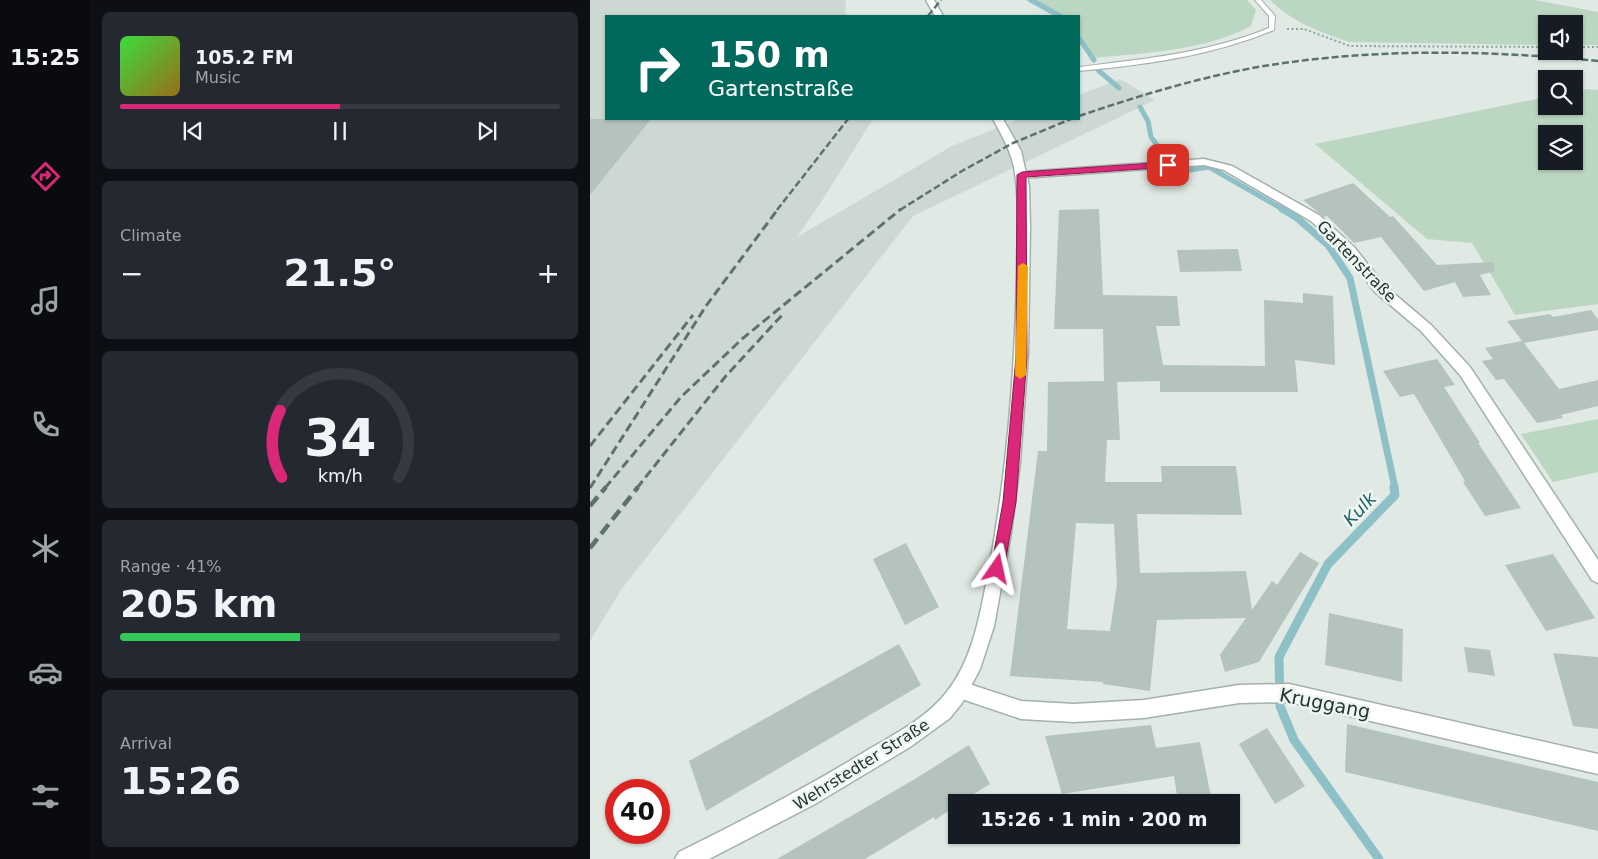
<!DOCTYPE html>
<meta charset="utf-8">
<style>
:root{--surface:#171b24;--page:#242831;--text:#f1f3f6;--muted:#9ea1a6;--line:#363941;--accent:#db2777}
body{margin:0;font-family:"DejaVu Sans",sans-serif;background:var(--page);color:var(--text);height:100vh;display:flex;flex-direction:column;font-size:19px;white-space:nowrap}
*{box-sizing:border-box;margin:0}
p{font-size:16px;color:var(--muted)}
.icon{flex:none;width:28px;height:28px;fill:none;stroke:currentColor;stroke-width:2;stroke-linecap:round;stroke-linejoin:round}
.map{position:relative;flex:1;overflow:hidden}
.side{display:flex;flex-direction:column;gap:12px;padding:12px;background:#0d0f14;width:500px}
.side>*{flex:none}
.top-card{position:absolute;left:15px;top:15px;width:475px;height:105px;border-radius:0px;box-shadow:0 1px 4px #0004;background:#00695c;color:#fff;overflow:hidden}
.controls{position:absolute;left:948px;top:15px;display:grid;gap:10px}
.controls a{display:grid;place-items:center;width:45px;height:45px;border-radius:0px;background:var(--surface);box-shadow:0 1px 4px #0004;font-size:25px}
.speed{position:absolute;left:15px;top:779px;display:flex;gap:10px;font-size:25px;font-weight:700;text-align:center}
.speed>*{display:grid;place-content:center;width:65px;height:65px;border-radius:50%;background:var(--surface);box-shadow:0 1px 4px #0004;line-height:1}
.speed .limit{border:8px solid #d22;background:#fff;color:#111}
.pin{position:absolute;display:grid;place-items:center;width:42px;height:42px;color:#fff;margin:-21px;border-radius:10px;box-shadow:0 2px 8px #0006}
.me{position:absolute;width:55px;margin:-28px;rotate:11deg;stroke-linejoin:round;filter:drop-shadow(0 0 4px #0008)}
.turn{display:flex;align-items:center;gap:18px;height:105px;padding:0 20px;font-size:22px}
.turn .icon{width:65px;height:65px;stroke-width:2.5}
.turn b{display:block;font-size:35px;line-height:42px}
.big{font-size:38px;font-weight:700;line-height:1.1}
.side .card{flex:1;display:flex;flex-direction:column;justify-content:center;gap:8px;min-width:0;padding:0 18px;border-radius:8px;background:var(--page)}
.side .dial{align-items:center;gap:0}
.dial svg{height:130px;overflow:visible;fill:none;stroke:var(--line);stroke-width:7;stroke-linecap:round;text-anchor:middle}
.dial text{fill:var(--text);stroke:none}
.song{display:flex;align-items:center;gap:15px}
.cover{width:60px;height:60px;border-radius:8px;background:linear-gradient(135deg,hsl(120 70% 55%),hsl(40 70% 35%))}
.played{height:5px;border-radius:2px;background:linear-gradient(90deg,var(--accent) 50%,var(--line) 50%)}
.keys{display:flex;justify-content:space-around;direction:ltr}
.heat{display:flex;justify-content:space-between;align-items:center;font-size:28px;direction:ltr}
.charge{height:8px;border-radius:4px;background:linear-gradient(90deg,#34c759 41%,var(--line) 0)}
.trip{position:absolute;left:358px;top:794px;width:292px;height:50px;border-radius:0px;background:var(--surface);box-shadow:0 1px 4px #0004;font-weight:700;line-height:50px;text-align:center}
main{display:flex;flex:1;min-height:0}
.menu{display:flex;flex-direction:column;width:90px;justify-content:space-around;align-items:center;background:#090b0e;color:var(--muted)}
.menu .icon{width:35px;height:35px}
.menu .on{color:var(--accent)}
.menu b{font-size:22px;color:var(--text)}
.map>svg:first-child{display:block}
.built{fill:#ced8d3}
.green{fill:#bbd7c2;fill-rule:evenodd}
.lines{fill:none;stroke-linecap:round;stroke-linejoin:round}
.stream-far2{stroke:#8ec0c8;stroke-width:5}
.stream-far1{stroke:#8ec0c8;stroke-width:7}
.stream{stroke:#8ec0c8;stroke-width:9}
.building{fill:#b5c3bd;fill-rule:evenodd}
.lane-casing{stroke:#a4b0ab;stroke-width:2}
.street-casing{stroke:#a4b0ab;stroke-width:3}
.secondary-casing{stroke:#a0b3ac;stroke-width:3}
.path{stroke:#84a89c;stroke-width:2;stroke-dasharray:2 2.5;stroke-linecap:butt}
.lane{fill:#fff;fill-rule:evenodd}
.street{fill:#fff;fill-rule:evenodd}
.secondary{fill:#fff;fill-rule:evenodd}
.rail-far2{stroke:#5d726c;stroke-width:2.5;stroke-dasharray:7 3;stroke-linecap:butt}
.rail-far1{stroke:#5d726c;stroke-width:3;stroke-dasharray:9 4.5;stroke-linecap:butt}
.rail{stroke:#5d726c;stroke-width:4.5;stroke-dasharray:12 6;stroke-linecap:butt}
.route{fill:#db2777;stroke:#8e194d}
.slow{fill:#f59e0b}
.labels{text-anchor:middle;stroke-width:5;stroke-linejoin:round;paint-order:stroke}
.street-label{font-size:16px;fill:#233731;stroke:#eff6f2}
.water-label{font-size:18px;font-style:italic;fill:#24616b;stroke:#eff6f2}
.near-street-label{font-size:19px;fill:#233731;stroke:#eff6f2}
</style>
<main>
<nav class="menu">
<b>15:25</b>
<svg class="icon on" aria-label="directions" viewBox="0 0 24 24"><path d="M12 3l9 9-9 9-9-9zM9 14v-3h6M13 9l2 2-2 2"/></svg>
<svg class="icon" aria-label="music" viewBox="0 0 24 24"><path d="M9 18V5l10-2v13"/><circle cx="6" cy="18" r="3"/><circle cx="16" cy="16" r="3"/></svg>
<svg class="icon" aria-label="phone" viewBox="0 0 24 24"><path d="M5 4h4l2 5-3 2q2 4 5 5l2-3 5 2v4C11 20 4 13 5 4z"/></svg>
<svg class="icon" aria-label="climate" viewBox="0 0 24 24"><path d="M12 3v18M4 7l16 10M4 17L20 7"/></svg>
<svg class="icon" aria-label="car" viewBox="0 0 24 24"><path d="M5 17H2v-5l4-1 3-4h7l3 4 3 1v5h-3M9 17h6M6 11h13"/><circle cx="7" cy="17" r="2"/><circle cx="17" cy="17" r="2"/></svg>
<svg class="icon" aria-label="filters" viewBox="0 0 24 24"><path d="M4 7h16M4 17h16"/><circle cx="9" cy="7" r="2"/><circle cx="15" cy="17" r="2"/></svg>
</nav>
<section class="side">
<div class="card">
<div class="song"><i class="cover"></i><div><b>105.2 FM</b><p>Music</p></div></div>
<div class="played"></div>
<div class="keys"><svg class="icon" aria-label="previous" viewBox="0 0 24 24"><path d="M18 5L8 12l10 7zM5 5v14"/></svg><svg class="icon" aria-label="pause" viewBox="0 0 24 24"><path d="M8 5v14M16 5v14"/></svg><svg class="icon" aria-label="next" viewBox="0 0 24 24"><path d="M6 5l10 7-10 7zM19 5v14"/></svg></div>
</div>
<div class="card"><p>Climate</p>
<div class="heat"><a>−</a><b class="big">21.5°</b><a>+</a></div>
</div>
<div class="card dial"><svg viewBox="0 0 100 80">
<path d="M14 69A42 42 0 1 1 86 69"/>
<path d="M14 69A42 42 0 0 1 13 28" stroke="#db2777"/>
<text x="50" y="56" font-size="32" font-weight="700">34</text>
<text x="50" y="72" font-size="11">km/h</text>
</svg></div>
<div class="card"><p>Range · 41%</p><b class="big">205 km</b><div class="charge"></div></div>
<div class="card"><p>Arrival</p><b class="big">15:26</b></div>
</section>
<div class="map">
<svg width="1008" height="859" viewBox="0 0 1008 859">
<rect width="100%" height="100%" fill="#e0e9e4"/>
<polygon class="built" points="0,0 256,0 255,16 16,16 16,119 283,119 235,196 207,237 362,146 429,119 489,119 489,95 530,79 565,100 323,216 31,590 0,641"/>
<g class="green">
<path d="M435 0H657L666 10 661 26C614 51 555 53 502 58L489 41V16H464Z"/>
<path d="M680 0H945L1008 12V45H984V24H956V45L759 42C730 32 702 22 680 0Z"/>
<path d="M997 89 1008 90V304L925 315 882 243 837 239 725 144 956 97V106H984V91ZM956 134H984V161H956Z"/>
<polygon points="1008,419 1008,472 963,482 931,434"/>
</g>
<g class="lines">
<g class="stream-far2">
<polyline points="441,0 470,16"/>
<polyline points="489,38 504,60"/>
<polyline points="508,70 529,88"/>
<polyline points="550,107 558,121 561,137 574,154"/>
<polyline points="600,170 619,167 694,210"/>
</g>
<polyline class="stream-far1" points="692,209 707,218 738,245 760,278 805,488"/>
<polyline class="stream" points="789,859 704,740 690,706 689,657 738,564 805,495 804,487"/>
</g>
<g class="building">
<polygon points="0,119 61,119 0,195"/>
<polygon points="763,183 800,217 803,216 847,265 903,262 905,271 890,275 901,295 873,297 865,282 834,291 791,237 764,243 737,216 734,217 713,200"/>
<path d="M509 209 513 295 587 296 590 326H566L573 365 675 366 674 300 713 303V293L743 296 745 365 705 360 708 392H570V381L527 382 530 440H517L515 482H572L571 466H646L652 515 547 514 550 573 656 571 662 610 682 581 687 585 710 552 729 563 669 662 635 672 630 655 656 618 567 620 560 691 513 684V682L420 676 448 451H457L458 382 514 381 513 329H464L469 210ZM486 523 524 524 527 584 520 631 477 629Z"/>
<polygon points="648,249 652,271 590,272 587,250"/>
<polygon points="1001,310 1008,319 1008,330 934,343 969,389 1008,380 1008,406 971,415 973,418 947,423 914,379 906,380 892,361 903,359 895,348 932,341 917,321 960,314 963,317"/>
<polygon points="847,359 865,385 854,387 890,443 888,443 931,508 895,516 873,482 875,481 824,394 810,397 793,371"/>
<polygon points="316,543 349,607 315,625 283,559"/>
<polygon points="963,554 1005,618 956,631 915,565"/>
<polygon points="739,613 813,629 812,682 735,665"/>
<polygon points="309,644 331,685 116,811 99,761"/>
<polygon points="874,647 900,650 905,676 878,672"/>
<polygon points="963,653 1008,657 1008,729 983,726"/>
<polygon points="757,724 1008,782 1008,831 755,772"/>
<polygon points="561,725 566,748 610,742 622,802 588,802 584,776 472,794 455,736"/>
<polygon points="677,728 715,786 685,804 649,744"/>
<polygon points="379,745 400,784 371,802 366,802 366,806 345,820 344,817 275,859 187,859 325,779"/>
</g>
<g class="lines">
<defs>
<path id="lane" d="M665 0H671L685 16 684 30C622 56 555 65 489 71V67C554 59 618 53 679 28V16Z"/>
<g id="street">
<polygon points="614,159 642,166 729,215 764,247 795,286 841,325 880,367 1008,560 1008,583 1002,580 870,375 831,331 785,292 756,253 721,221 634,170 614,165 432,178 426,175 432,172"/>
<polygon points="370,681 431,701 484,704 554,700 649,685 699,684 1008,754 1008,774 699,702 649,703 554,718 484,722 431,719 363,696 361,690 363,684"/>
</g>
<g id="secondary">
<polygon points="336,0 344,0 353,16 345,16"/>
<path d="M403 119H413L431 151 439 186 440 228 438 354 430 462 421 533 404 626 390 669 372 703 360 718 320 747 225 804 119 859H85L89 852C152 821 216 788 276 751 305 734 335 719 356 693 383 660 390 614 398 574 417 474 425 373 427 272 427 239 430 206 425 173 422 152 412 136 403 119Z"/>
</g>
</defs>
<use href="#lane" class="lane-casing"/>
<use href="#street" class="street-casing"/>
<use href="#secondary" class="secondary-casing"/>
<g class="path">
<polyline points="697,29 714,29 760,46 956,47"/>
<polyline points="984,47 1008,47"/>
</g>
<use href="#lane" class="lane"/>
<use href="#street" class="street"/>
<use href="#secondary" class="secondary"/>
<g class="rail-far2">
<polyline points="338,16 351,0"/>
<path d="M489 116C548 96 607 78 668 67 780 48 895 50 1008 61"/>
<polyline points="187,210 258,119"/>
<polyline points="310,210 372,171 423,143 481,119"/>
</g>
<g class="rail-far1">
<polyline points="0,446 103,315"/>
<polyline points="0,488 116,306 188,209"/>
<polyline points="15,488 91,397 152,339 311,209"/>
<polyline points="47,488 135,377 193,314"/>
</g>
<g class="rail">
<polyline points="0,506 16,487"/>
<polyline points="0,548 48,487"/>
</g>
</g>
<polygon class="route" points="578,162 581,163 581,167 436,177 437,357 426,502 414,569 412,573 403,573 401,569 413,502 426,357 427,175 432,172"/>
<polygon class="slow" points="433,263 438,266 436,375 430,379 425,375 428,266"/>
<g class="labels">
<g class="street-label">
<text transform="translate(767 261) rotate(46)" y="6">Gartenstraße</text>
<text transform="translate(271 764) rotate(-32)" y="6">Wehrstedter Straße</text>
</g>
<g class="water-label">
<text transform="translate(770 509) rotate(-46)" y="6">Kulk</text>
</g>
<g class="near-street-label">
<text transform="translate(735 703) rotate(11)" y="7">Kruggang</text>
</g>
</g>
</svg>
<div class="controls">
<a><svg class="icon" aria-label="sound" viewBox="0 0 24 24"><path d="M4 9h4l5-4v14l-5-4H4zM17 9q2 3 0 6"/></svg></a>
<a><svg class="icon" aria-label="search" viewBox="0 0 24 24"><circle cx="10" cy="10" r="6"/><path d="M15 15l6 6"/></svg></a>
<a><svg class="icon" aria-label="layers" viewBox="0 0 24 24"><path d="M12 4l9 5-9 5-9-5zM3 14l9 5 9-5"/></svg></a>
</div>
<div class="speed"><div class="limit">40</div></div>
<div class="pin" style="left:578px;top:165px;background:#d93025"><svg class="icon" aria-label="arrive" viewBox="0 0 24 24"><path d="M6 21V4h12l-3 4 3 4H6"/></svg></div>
<svg class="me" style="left:407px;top:569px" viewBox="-20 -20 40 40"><path d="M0-17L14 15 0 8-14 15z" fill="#db2777" stroke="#fff" stroke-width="4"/></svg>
<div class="trip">15:26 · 1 min · 200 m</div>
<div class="top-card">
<div class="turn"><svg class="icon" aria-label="right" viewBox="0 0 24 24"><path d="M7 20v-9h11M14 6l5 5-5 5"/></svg><div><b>150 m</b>Gartenstraße</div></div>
</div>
</div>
</main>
